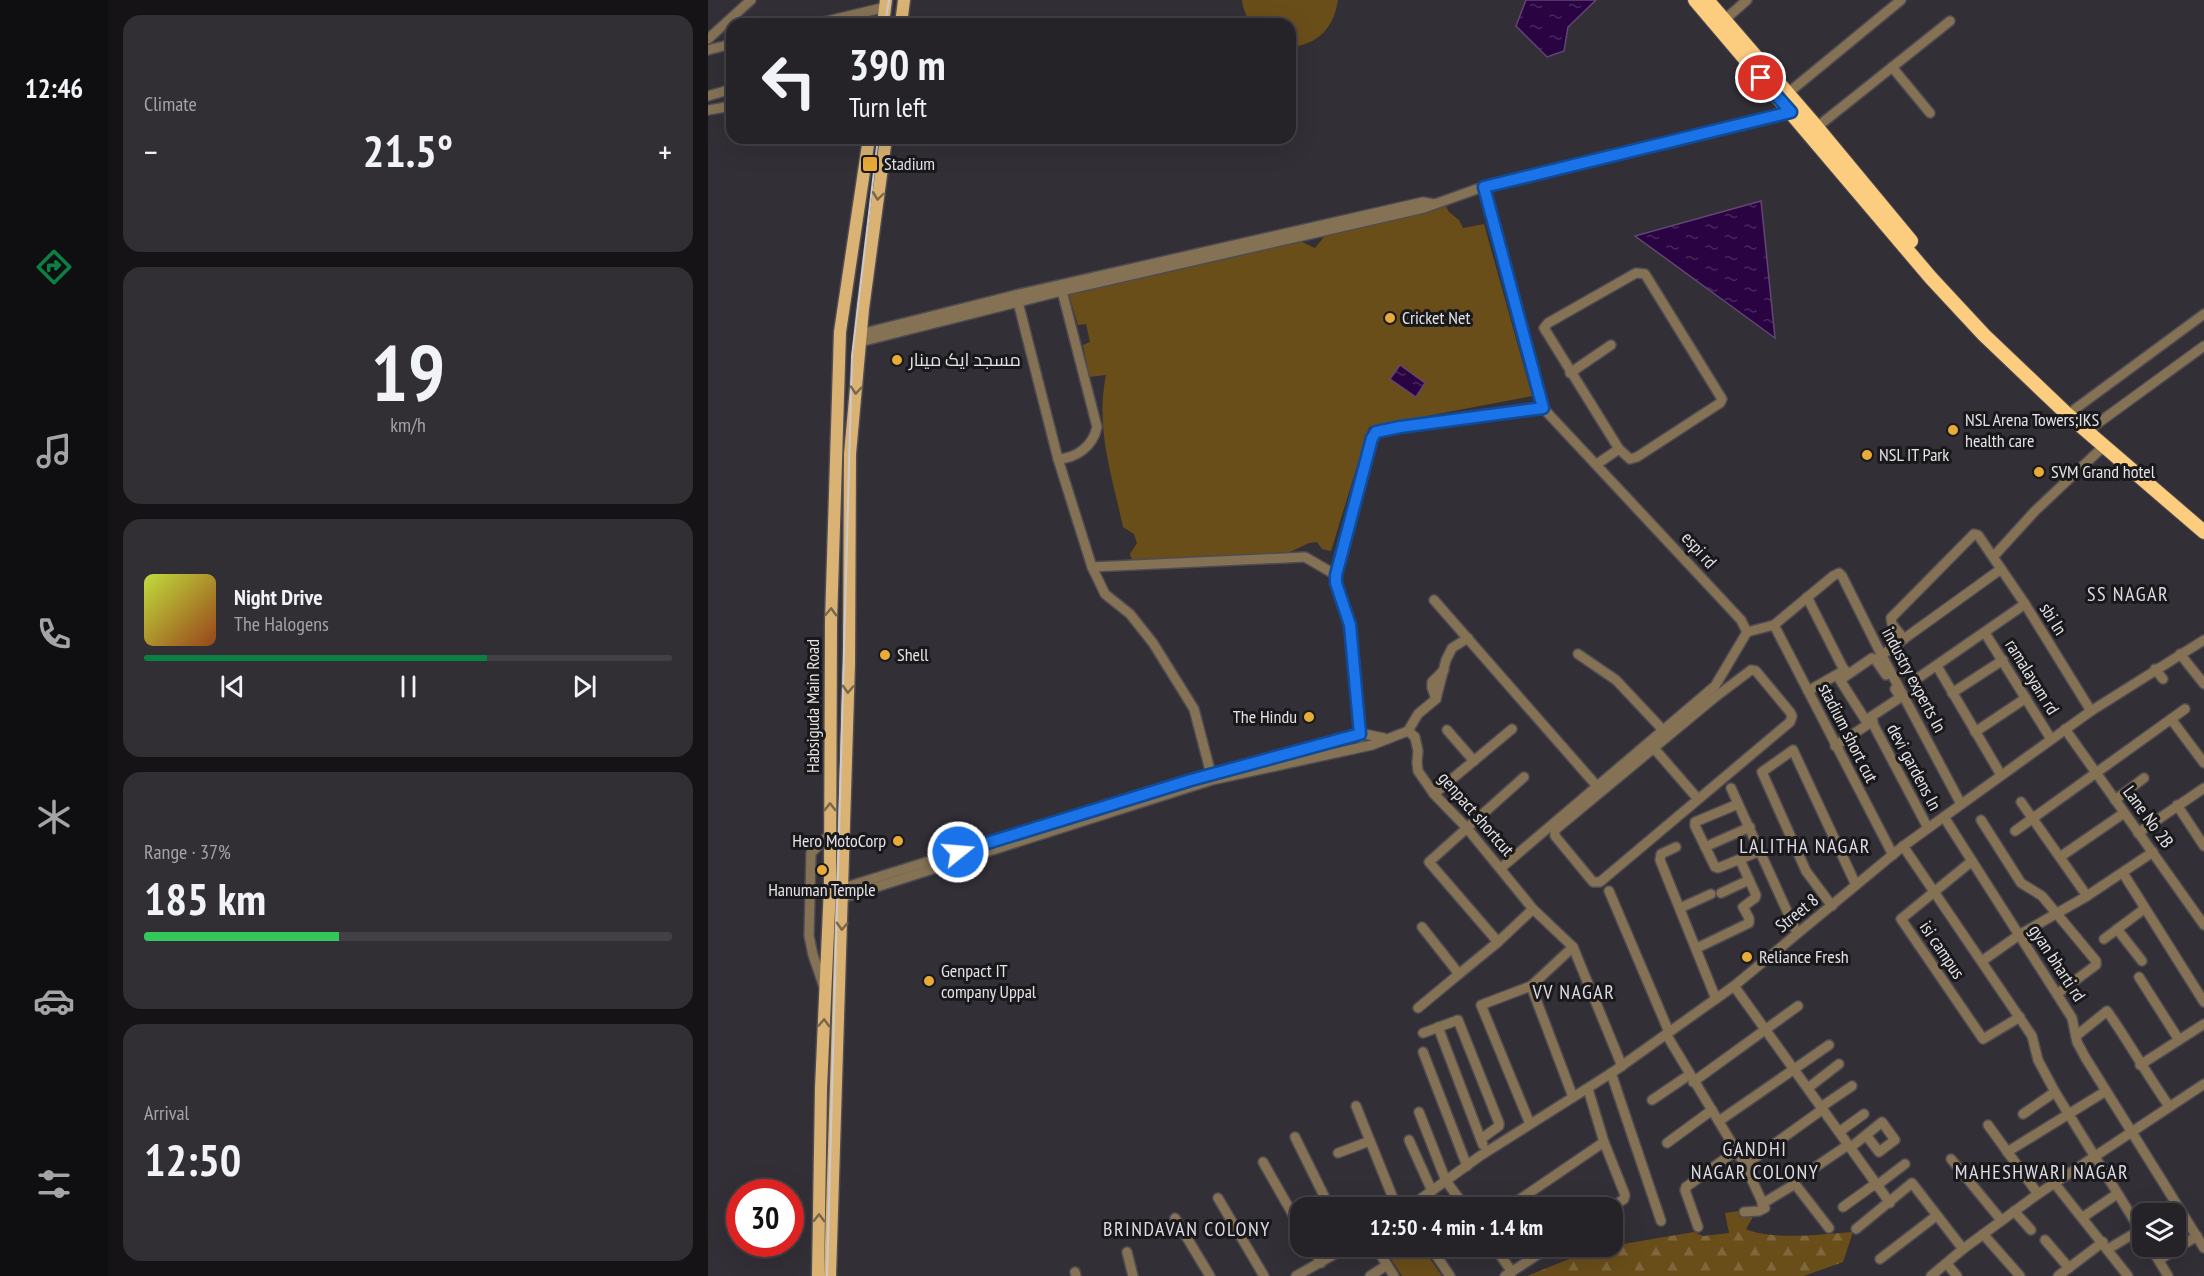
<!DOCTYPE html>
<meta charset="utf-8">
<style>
:root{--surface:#262328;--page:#322f34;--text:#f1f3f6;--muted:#a4a4a8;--line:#424045;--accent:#0b8043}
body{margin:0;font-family:"PT Sans Narrow",Cairo,sans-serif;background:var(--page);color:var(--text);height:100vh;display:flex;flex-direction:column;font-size:22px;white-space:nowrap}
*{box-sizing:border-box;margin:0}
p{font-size:20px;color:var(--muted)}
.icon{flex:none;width:33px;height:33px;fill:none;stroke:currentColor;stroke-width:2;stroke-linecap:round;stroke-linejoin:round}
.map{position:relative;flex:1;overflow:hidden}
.side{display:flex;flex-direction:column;gap:15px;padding:15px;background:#151316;width:600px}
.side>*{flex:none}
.guide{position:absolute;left:18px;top:18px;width:570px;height:126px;border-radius:18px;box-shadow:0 6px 24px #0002,0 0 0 2px var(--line);background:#262328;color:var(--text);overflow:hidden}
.tools{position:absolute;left:1424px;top:1203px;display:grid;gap:12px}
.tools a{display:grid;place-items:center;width:54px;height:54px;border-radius:12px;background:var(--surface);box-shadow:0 6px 24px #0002,0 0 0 2px var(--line);font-size:30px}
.speed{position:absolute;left:18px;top:1179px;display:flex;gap:12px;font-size:30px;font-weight:700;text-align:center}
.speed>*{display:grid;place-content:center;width:78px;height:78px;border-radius:50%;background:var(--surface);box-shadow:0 6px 24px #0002,0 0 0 2px var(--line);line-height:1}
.speed .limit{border:9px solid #d22;background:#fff;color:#111}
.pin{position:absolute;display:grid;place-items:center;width:51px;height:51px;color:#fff;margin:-26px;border:3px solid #fff;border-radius:50%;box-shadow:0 2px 6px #0007}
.me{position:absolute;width:66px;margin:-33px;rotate:73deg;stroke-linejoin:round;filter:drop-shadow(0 0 4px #0008)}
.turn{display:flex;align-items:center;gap:21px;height:126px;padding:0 24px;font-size:27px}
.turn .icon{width:78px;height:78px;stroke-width:2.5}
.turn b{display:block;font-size:42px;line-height:51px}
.big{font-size:45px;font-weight:700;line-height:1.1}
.side .card{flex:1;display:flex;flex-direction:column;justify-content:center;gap:9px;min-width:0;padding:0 21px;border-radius:18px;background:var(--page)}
.side .dial{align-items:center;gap:0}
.dial b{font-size:78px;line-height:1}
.song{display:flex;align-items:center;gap:18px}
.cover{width:72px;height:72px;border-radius:9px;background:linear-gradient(135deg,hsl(70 70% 55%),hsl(20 70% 35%))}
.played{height:6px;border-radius:3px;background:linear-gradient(90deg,var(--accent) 65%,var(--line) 65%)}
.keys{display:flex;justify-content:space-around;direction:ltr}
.heat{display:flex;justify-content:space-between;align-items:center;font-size:33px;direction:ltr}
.charge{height:9px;border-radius:4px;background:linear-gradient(90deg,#34c759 37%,var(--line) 0)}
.trip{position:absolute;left:582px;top:1197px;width:333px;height:60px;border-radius:18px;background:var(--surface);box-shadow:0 6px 24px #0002,0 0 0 2px var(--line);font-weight:700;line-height:60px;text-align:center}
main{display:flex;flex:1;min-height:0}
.tabs{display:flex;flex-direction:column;width:108px;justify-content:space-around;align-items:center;background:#0f0e10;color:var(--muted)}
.tabs .icon{width:42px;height:42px}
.tabs .selected{color:var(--accent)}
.tabs b{font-size:27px;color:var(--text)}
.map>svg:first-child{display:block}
.green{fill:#6a4e1a}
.forest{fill:url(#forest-firs)}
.water{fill:url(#water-ripples);stroke:#624673;stroke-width:1.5}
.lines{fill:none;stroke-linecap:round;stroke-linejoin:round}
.minor-casing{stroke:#4e4c52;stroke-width:12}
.major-casing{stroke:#4e4c52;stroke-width:15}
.highway-casing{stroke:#4e4c52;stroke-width:16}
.minor{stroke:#857255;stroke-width:9}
.major{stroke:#dab374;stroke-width:12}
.highway{stroke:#fccc7f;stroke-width:14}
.rail{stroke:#cccacf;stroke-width:2}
.oneway{stroke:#7a6648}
.route-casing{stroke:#114b97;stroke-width:15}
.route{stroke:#1a73e8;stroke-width:10}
.poi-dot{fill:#e9ab38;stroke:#19181b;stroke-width:2}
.labels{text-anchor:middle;stroke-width:6;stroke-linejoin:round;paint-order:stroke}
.poi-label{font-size:18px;fill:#e4e2e6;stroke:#19181b;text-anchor:start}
.street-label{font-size:18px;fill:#e4e2e6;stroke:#19181b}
.neighbourhood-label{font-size:20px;letter-spacing:1.5px;fill:#dedae3;stroke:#19181b}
</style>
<main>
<nav class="tabs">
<b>12:46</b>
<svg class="icon selected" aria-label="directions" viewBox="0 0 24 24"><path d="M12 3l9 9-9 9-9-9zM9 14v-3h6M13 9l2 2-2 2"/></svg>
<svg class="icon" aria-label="music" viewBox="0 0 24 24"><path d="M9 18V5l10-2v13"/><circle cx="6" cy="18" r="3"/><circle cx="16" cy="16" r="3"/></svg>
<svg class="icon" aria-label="phone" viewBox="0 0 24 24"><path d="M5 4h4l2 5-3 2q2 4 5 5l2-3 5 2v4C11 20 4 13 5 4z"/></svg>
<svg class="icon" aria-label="climate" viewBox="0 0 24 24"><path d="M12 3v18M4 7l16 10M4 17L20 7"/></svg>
<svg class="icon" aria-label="car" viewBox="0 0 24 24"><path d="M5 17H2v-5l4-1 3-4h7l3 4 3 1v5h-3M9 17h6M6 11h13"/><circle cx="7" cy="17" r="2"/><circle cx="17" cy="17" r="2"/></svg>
<svg class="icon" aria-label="filters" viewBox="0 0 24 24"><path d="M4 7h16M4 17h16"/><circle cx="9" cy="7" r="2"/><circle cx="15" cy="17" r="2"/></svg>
</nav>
<section class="side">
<div class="card"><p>Climate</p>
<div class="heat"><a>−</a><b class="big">21.5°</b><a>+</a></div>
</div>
<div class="card dial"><b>19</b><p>km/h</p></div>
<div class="card">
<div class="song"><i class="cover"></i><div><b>Night Drive</b><p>The Halogens</p></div></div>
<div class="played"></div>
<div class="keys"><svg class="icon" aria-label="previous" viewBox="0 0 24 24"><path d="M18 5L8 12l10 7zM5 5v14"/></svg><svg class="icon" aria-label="pause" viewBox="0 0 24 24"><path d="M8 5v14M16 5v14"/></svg><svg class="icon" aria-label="next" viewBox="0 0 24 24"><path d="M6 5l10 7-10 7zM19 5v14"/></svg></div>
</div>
<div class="card"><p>Range · 37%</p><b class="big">185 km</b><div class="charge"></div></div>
<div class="card"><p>Arrival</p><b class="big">12:50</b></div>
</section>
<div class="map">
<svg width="1496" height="1276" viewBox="0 0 1496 1276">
<defs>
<pattern id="forest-firs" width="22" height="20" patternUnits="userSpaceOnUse" patternTransform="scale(1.5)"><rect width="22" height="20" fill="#6a4e1a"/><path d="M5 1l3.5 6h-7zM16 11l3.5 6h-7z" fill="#7f673b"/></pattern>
<pattern id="water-ripples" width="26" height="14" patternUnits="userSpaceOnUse" patternTransform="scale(1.5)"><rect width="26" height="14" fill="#2a0342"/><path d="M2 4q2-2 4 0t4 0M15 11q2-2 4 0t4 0" fill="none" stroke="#49275d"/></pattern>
</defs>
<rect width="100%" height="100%" fill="#322f36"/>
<g class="green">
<path d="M534 0H630C626 27 610 45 582 47V24H542L535 7Z"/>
<path d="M736 202 741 212 751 220 755 228 776 224 824 396 661 427 623 551 614 549 609 542 601 543 582 552 424 561 422 554 429 543 426 534 415 527C404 475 387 428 398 375L381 377 375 345 382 342 378 324 370 325 360 292 454 274 592 241 607 248 620 232Z"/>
<polygon points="703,1246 714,1247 734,1276 694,1276 683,1259"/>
</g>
<path class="forest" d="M1050 1208 1038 1229C1065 1241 1116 1234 1145 1232L1135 1262 1096 1276H819L886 1249 986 1232 995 1236 1021 1233 1017 1213Z"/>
<g class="water">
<polygon points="818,0 888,0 860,27 856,51 839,57 808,26"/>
<polygon points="1053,201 1067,338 927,236"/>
<polygon points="692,365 717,383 708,397 682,379"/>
</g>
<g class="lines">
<defs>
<g id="minor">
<polyline points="1014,22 1039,0"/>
<polyline points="107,24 178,7"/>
<polyline points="0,39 43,0"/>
<polyline points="0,50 24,44"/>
<polyline points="1184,67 1222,113"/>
<polyline points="1080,93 1193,0"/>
<polyline points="0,96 24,89"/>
<polyline points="0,110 24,106"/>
<polyline points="1109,127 1242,21"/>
<polyline points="776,187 835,408 1033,620 1039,632 1007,686 793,868"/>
<polyline points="310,302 350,459 384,567 397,594 422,614 445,643 486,709 503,774"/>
<polyline points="152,334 307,295 715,202 726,204"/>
<polyline points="152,342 354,291 716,208 769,189 1083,112"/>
<polyline points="862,373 903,345"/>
<polyline points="1367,409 1496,314"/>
<polyline points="1386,426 1496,346"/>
<path d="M350 459C369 458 385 446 389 427L354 291"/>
<polyline points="889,464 911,449 922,459 929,457 1012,403 1014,399 937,274 928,273 840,323 836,328 911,449"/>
<polyline points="1286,556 1327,511 1396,446"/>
<polyline points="384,567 597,557 628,575"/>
<polyline points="1099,597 1136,670"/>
<polyline points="726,600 888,785"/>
<polyline points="1066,625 1185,855"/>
<polyline points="1039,632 1066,625 1125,576 1131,573 1134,576 1171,650 1253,804"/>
<polyline points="1277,633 1343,739"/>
<polyline points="1196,639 1184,624 1183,618 1266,534 1270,535 1317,604"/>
<polyline points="1193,641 1293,569"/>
<polyline points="870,654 908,680 955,730"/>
<polyline points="1472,654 1496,684"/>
<polyline points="1173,655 1191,644"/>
<polyline points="1229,666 1293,775"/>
<polyline points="1447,669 1455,679"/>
<polygon points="1043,670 1048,671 1082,712 1084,716 1082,722 892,882 885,882 847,836 847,830 1006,698"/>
<polyline points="1210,678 1317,604 1383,711"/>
<polyline points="1100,691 1137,670"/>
<polyline points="1244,693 1295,660"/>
<polyline points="728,699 724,688 724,682 736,670"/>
<polyline points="1463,719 1496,763"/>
<polyline points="1158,720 1190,699 1191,695 1187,689"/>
<polyline points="1164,722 1220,828"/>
<polyline points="1160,724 1132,680 1164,658 1167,659 1178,675"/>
<polyline points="1357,729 1496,925"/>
<polyline points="739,730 766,761"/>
<polyline points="700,731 707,737 710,751 709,762 710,771 726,794 758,827 825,909 865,947 914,1066"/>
<polyline points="700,731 710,714 728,699 738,660 744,648 760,638"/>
<polyline points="1267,732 1318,698"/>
<polyline points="652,738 642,625 628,583 628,575 664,438 668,432 692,427 835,408"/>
<polyline points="944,746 990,799"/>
<polyline points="1127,746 1165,721"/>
<polyline points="1023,788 1089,933"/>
<polyline points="726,794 804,729"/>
<polyline points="430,796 503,774 652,733 676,738"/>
<polyline points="1407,800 1436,778"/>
<polyline points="1313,802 1379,896"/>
<polyline points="1030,804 987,822 987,826 1007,867 1010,868 1052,851"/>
<polyline points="1469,805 1496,846"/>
<polyline points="1236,817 1364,1018 1369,1042 1377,1057 1496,1248"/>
<polyline points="1273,820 1313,883 1334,896 1388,961 1388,965 1349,994"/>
<polyline points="1307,831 1477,709"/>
<polyline points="1430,833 1496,788"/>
<polyline points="1195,846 1324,1036 1330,1060 1347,1092 1434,1233"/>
<polyline points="968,847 953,854 952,860 1008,999"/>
<polyline points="997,847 1042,827"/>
<polyline points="1352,857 1416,813"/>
<polyline points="1264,861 1193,919 1275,1039 1312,1017"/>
<polyline points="1415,873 1496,1002"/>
<polyline points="135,888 385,810"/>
<polyline points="901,891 961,1032"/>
<polyline points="1013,893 1041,880"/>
<polyline points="134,898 504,780 664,745 700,731"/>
<polyline points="1124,906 1098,871 1054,772 1085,750 1148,885"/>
<polyline points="972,908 1003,894"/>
<polyline points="1409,929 1434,961"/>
<polyline points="1396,939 1436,909"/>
<polyline points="790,942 825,909"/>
<polyline points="989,948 1041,923 1041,918 1035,907 1047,898 1048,895 1032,860"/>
<polyline points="1274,961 1311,935 1379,896 1445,852"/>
<polyline points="751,974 790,942 721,862 816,777"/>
<polyline points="1431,977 1471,1040"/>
<polyline points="823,986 865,947"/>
<polyline points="1026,986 1182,1203"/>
<polyline points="116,987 105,955 101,936 103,853 122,834"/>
<polyline points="710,1008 751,974 714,927"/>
<polyline points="730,1027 775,1145"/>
<polyline points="715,1033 750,1020 791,1123 791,1126 773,1139"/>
<polyline points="958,1034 1037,1165 1057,1208 1051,1211 1036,1212"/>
<path d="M1368 1036 1399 1011C1421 1042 1439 1075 1461 1106"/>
<polyline points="715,1052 759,1166"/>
<polyline points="1432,1065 1496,1024"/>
<polyline points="903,1073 953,1221"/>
<polyline points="985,1082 1090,1006"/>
<polyline points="1100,1088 1131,1064"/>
<polyline points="880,1089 896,1142 917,1195 916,1199 903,1208"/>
<polyline points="944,1100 981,1075"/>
<polyline points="648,1106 689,1208"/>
<polyline points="1113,1107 1144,1086"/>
<polyline points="711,1112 738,1181 758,1208"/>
<polyline points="1315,1114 1347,1092"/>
<polyline points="1011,1121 1121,1045"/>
<polyline points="822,1124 773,1005 823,986 865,1097"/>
<polyline points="1280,1125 1330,1194"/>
<polyline points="1131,1132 1156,1114"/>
<polyline points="587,1137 622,1208"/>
<polyline points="701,1140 724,1191"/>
<polyline points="959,1143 1004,1110"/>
<polyline points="1142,1148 1174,1122 1187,1140 1171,1152 1158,1135"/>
<polyline points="1299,1152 1398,1091"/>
<polyline points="630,1153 662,1141"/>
<polyline points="1243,1159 1293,1220"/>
<polyline points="555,1162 592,1227"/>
<polyline points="1037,1165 1115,1109"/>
<polyline points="1103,1170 1140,1145"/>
<polyline points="1347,1184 1420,1276"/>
<polyline points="1168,1186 1197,1164"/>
<polyline points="510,1198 556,1276"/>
<polyline points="1054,1204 1087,1184 1121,1228"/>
<polyline points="1135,1207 1167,1184"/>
<polyline points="700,1208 772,1156 905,1072 1026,986 1194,847 1383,711 1496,640"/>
<polyline points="799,1208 896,1142"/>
<polyline points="1306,1211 1323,1230"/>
<polyline points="1375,1217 1409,1194"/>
<polyline points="467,1218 502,1276"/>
<polyline points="990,1227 977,1190 978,1187 1029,1150"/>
<polyline points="1148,1229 1204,1183 1255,1249"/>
<polyline points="1275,1234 1312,1276"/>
<polyline points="1337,1240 1361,1268"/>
<polyline points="604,1246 613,1263"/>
<polyline points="667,1246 686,1276"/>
<polyline points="722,1246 742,1276"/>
<polyline points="786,1246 804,1272"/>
<polyline points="1442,1246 1460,1276"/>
<polyline points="1400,1249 1432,1230"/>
<polyline points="419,1252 425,1276"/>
<polyline points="1172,1259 1228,1216"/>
<polyline points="1451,1260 1489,1236"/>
<polyline points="1239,1264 1249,1276"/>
<polyline points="367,1272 368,1276"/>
<polyline points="588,1276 641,1246"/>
<polyline points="662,1276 679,1265"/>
<polyline points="797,1276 843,1246"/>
<polyline points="1223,1276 1255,1249 1330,1194 1496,1084"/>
<polyline points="1350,1276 1395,1242"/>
</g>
<g id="major">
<polyline points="175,24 178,0"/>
<polyline points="193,24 196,0"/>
<polyline points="110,1276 113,1088 122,887 123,622 132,332 161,138"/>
<polyline points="122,1276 141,663 142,454 155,309 178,138"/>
</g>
<g id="highway">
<polyline points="987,0 1223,278 1276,335 1360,415 1496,532"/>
<polyline points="999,0 1107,125 1203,241"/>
</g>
</defs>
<use href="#minor" class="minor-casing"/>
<use href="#major" class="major-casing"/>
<use href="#highway" class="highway-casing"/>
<use href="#minor" class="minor"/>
<use href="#major" class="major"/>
<use href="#highway" class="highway"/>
<g class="rail">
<polyline points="177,24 181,0"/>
<polyline points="119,1276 144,356 170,138"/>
</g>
</g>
<defs><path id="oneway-chevron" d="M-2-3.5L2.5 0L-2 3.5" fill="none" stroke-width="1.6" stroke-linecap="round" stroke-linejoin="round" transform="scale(1.5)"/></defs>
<g class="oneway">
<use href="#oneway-chevron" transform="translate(170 196) rotate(98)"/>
<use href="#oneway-chevron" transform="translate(148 390) rotate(95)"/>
<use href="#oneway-chevron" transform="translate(123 612) rotate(-88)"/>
<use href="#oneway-chevron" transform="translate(140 689) rotate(92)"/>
<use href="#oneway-chevron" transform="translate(122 807) rotate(-90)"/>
<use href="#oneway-chevron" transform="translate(134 926) rotate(92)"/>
<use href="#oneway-chevron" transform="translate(116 1023) rotate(-88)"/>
<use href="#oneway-chevron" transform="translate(111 1218) rotate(-89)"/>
</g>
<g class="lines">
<defs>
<polyline id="route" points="250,852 483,780 652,734 642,625 628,583 628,575 664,438 668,432 692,427 835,408 776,187 1083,112 1053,78"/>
</defs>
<use href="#route" class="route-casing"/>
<use href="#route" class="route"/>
</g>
<g class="poi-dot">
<rect x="154" y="156" width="16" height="16" rx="3"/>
<circle cx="682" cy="318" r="6"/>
<circle cx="189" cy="360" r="6"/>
<circle cx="1245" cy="430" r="6"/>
<circle cx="1159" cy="455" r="6"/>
<circle cx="1331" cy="472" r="6"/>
<circle cx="177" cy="655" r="6"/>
<circle cx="601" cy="717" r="6"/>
<circle cx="190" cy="841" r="6"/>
<circle cx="114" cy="870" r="6"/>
<circle cx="1039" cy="957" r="6"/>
<circle cx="221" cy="981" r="6"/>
</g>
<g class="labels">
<g class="poi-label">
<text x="176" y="170">Stadium</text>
<text x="694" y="324">Cricket Net</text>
<text x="201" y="366">مسجد ایک مینار</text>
<text x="1257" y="426">NSL Arena Towers;IKS<tspan x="1257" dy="21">health care</tspan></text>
<text x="1171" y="461">NSL IT Park</text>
<text x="1343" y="478">SVM Grand hotel</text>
<text x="189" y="661">Shell</text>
<text x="589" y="723" text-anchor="end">The Hindu</text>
<text x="178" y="847" text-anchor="end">Hero MotoCorp</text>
<text x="114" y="896" text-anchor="middle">Hanuman Temple</text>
<text x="1051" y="963">Reliance Fresh</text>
<text x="233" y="977">Genpact IT<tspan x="233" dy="21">company Uppal</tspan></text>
</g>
<g class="street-label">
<text transform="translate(991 550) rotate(48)" y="6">espi rd</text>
<text transform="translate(1345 619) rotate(58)" y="6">sbi ln</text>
<text transform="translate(1324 677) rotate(58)" y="6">ramalayam rd</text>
<text transform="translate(1206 680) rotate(62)" y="6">industry experts ln</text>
<text transform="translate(105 706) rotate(-90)" y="6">Habsiguda Main Road</text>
<text transform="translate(1140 733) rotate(63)" y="6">stadium short cut</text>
<text transform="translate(1206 767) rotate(62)" y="6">devi gardens ln</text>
<text transform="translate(768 814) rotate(49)" y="6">genpact shortcut</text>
<text transform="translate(1440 817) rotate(54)" y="6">Lane No 2B</text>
<text transform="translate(1089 913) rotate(-39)" y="6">Street 8</text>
<text transform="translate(1234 950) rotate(56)" y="6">isi campus</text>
<text transform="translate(1349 963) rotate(57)" y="6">gyan bharti rd</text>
</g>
<g class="neighbourhood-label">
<text x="1420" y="601">SS NAGAR</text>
<text x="1097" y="853">LALITHA NAGAR</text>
<text x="866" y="999">VV NAGAR</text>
<text x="1047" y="1156">GANDHI<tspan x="1047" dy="23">NAGAR COLONY</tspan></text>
<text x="1334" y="1179">MAHESHWARI NAGAR</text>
<text x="479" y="1236">BRINDAVAN COLONY</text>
</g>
</g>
</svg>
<div class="tools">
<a><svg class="icon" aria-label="layers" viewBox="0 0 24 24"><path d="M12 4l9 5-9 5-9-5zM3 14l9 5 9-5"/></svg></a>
</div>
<div class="speed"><div class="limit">30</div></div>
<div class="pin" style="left:1053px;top:78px;background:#d93025"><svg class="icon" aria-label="arrive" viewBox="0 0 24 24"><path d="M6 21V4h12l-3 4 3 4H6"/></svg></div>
<svg class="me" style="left:250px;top:852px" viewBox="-20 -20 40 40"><circle r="17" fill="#1a73e8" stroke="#fff" stroke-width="3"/><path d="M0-11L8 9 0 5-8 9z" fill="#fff"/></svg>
<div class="trip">12:50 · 4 min · 1.4 km</div>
<div class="guide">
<div class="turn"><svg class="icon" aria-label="left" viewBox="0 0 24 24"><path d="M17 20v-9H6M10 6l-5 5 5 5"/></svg><div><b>390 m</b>Turn left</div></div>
</div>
</div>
</main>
